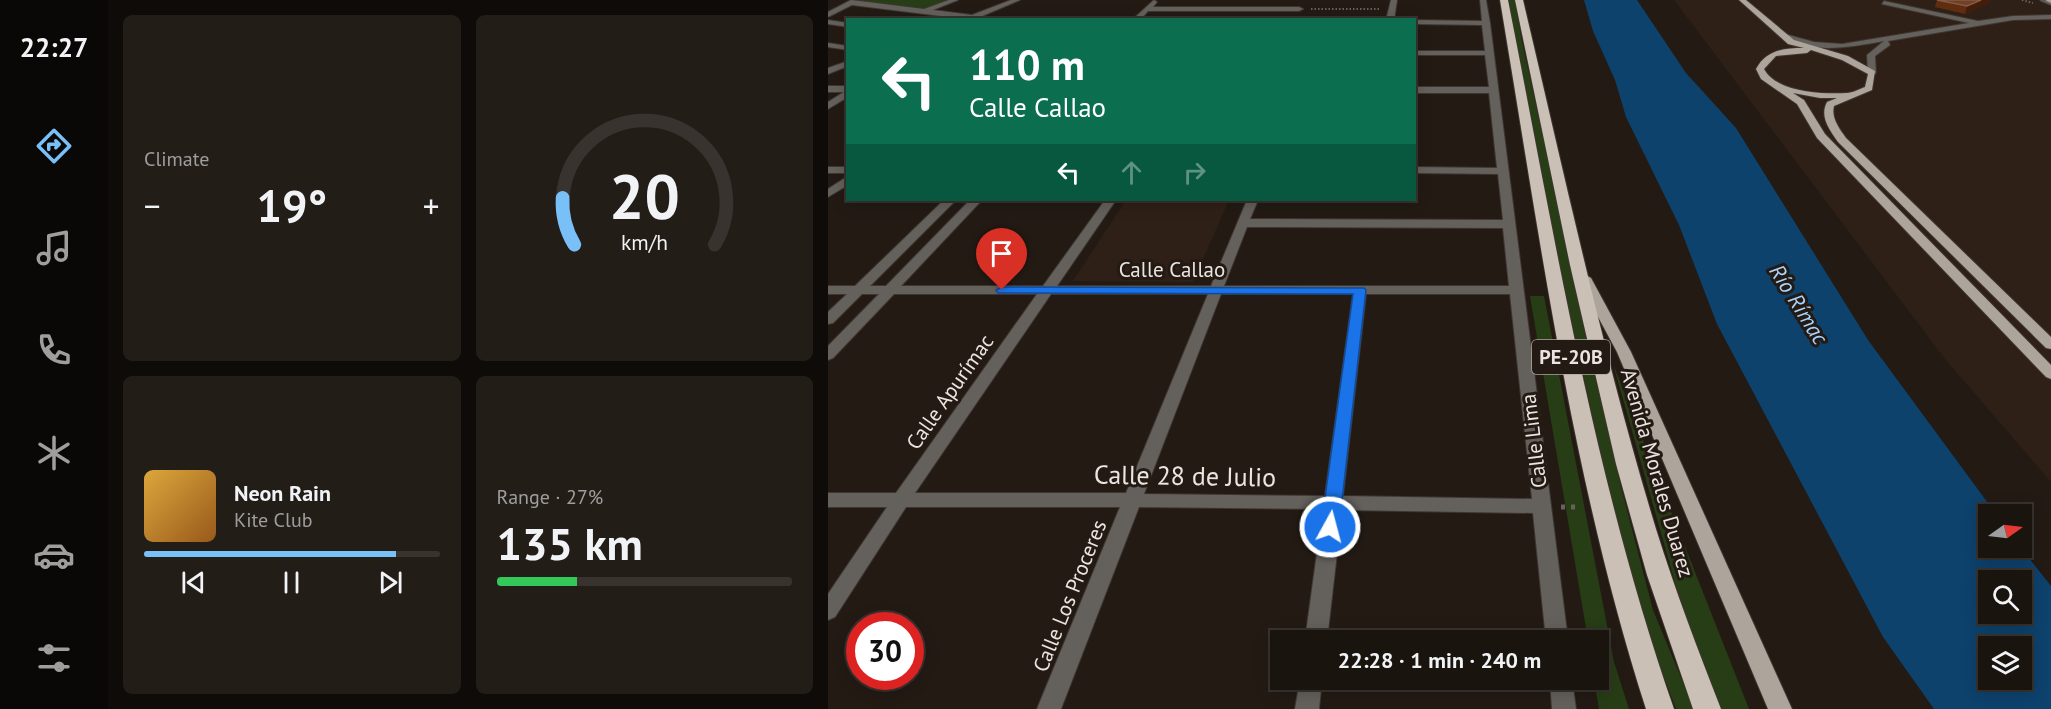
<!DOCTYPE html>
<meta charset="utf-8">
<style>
:root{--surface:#1a140f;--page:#231d18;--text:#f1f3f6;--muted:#9f9e9e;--line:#38332f;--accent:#79bff8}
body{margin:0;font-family:"PT Sans",sans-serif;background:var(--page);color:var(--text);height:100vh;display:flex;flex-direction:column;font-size:22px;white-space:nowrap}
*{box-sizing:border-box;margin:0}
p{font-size:20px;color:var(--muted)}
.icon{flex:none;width:33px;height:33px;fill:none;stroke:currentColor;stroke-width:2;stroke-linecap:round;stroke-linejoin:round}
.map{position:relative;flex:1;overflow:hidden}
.drawer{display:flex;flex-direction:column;gap:15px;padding:15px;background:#0e0b08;width:720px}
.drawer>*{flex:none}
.guide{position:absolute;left:18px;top:18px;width:570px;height:183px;border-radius:0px;box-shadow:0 3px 15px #0003,0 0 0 2px var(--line);background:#0b6e4f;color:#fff;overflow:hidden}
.needle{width:39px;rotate:76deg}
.controls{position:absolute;left:1150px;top:504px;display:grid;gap:12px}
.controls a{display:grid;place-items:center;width:54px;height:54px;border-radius:0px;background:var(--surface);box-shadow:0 3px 15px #0003,0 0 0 2px var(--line);font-size:30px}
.speed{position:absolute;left:18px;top:612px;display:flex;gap:12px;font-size:30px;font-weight:700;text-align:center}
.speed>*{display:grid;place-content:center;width:78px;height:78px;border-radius:50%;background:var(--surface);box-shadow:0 3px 15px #0003,0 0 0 2px var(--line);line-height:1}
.speed .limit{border:9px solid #d22;background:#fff;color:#111}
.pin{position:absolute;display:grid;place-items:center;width:51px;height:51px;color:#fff;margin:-62px -26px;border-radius:50% 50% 50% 0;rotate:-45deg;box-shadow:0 0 6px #0007}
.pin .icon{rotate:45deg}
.me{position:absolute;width:66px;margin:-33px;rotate:7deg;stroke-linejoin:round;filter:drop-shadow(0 0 4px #0008)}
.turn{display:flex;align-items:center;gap:21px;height:126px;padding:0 24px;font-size:27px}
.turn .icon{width:78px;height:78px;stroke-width:2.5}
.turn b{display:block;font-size:42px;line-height:51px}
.lanes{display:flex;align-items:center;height:57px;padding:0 24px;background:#0003;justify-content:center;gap:30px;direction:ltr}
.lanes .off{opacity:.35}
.big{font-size:45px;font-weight:700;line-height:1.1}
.drawer .tile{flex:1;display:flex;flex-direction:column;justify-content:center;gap:9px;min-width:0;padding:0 21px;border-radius:9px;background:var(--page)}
.drawer .dial{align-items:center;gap:0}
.dial svg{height:156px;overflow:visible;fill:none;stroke:var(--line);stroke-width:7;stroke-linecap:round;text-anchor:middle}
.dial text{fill:var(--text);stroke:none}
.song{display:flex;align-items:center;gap:18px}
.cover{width:72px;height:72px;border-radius:9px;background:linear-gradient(135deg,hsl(40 70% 55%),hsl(30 70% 35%))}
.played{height:6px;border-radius:3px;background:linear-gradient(90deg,var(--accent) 85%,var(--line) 85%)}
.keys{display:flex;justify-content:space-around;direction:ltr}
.heat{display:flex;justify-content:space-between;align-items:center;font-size:33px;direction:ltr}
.charge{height:9px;border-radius:4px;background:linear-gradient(90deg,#34c759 27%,var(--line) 0)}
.drawer .tiles{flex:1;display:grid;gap:15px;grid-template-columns:repeat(2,1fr)}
.trip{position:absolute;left:442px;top:630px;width:339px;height:60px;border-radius:0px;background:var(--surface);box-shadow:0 3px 15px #0003,0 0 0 2px var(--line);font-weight:700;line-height:60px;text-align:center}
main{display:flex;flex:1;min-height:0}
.tab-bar{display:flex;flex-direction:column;width:108px;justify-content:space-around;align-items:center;background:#0a0806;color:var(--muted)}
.tab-bar .icon{width:42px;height:42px}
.tab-bar .selected{color:var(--accent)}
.tab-bar b{font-size:27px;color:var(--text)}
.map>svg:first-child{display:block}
.built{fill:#2f2017}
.green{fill:#273d15}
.water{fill:#0d426d;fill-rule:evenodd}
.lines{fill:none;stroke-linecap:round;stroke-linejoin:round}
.minor-casing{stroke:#3f3631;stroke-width:2}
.major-casing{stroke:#3f3631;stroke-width:2}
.highway-casing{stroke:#3f3631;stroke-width:2}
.path-far1{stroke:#68605a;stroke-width:2;stroke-dasharray:1.5 2;stroke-linecap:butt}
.path{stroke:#68605a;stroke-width:5;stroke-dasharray:4 6;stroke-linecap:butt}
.minor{fill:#64605c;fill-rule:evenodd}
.major{fill:#ada59c;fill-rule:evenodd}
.highway{fill:#cac0b6;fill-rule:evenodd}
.wall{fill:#612d11}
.shaded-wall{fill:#421d09}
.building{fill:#704027;stroke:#835a44;stroke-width:1.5}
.route{fill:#1a73e8;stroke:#114b97;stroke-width:1.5}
.labels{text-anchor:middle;stroke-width:6;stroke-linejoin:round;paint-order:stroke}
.shield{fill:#231a14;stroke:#afa7a3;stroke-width:1.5}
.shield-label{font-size:20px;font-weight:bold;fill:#ebe4e0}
.street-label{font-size:21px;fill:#ebe4e0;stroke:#231a14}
.water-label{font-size:22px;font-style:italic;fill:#a9d3fc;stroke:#231a14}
.near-street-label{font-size:26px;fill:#ebe4e0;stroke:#231a14}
</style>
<main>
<nav class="tab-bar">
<b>22:27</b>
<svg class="icon selected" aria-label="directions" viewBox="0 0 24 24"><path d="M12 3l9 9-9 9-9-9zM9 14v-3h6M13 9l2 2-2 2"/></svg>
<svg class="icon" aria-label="music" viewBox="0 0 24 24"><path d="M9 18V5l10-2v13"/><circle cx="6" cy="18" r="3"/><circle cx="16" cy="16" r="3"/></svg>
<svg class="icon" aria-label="phone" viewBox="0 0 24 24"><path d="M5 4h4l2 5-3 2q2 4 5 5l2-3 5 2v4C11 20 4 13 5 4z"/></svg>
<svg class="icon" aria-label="climate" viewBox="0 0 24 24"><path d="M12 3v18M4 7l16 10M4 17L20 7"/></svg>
<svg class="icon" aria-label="car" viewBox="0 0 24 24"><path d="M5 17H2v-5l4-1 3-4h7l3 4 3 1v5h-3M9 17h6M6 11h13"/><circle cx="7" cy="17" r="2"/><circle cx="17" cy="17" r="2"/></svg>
<svg class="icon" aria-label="filters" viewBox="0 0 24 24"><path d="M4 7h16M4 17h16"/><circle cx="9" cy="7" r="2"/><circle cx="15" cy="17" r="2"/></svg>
</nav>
<section class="drawer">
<div class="tiles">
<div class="tile"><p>Climate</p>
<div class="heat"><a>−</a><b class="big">19°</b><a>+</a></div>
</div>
<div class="tile dial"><svg viewBox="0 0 100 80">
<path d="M14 69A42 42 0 1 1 86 69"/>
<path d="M14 69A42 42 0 0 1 8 45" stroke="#79bff8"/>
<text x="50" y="56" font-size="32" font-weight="700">20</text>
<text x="50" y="72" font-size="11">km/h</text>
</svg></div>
<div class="tile">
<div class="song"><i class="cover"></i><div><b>Neon Rain</b><p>Kite Club</p></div></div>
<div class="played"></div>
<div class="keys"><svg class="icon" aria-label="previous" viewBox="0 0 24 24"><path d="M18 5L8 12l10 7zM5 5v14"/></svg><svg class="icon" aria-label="pause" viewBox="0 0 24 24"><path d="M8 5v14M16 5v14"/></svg><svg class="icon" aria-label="next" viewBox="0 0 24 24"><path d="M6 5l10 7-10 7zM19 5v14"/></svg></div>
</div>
<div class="tile"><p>Range · 27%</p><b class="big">135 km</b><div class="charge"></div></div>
</div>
</section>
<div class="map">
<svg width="1223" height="709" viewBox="0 0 1223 709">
<rect width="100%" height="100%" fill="#231a14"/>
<g class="built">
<polygon points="846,0 1223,0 1223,482 1117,359"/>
<polygon points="298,200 401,200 365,282 245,281"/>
</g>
<g class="green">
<polygon points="33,0 122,0 96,9 30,2"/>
<polygon points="678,0 687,0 694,42 792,483 825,610 866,709 848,709 801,582 732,269"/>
<polygon points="702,296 716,296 786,662 801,709 771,709 766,680 771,680 771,640 760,640"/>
<polygon points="785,364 921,709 892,709 856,614"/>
</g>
<path class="water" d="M756 0H809L858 73 908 128 1040 340 1168 514H1161V548H1193L1223 586V709H1106L1055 637 889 324 851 225 798 117 787 80 765 31ZM1161 580H1194V614H1161ZM1161 646H1194V680H1161Z"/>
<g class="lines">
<defs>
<g id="minor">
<polygon points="23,0 96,9 121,0 130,0 105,10 144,15 183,0 192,0 145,20 24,5 0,17 0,12"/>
<polygon points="326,0 329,2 325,7 471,7 475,9 471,11 320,11 312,20 304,20"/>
<polygon points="563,0 569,0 566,20 558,20"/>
<path d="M652 0H658L662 23 740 640H718L705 513 514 510 499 640H477L495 509 311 507 233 709H209L292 507H78L7 617 0 620V594L59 507H0V493H68L209 294H66L5 358 0 360V346L51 294H34L5 323 0 324V312L19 294H0V286H27L116 200H128L42 286H58L142 200H154L73 286H215L277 200H288L229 286H383L419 200H430L422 219 675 220 670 174 586 173V167L669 168 661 93H586V87H661L657 55H586V51H657L654 25 586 24V20L654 21ZM419 227 675 228 681 286H396ZM223 294H380L298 493H87ZM393 294H525L497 496 316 494ZM538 294H682L704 499 515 496Z"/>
<polygon points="1212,0 1223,1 1223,5 1213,1"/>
<path d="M1056 1 1150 21 1185 16 1223 15V19L1185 20 1060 41 1062 45 1047 56 1048 73 1044 76 1040 73 1039 55 1056 41C1023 47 983 55 953 36L957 34 986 42 1014 44 1141 23 1054 4Z"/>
<polygon points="0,20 20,23 20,27 0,24"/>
<polygon points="0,43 20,46 20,50 0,47"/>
<polygon points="20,61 20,66 0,74 0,68"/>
<polygon points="0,86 20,86 20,97 0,109 0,102 16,92 0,92"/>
<rect x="0" y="167" width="20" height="6"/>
<polygon points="20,176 20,185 0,197 0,189"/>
<polygon points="472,680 494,680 491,709 467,709"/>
<polygon points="722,680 744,680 748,709 724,709"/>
</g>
<g id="major">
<path d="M911 0H918L966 40 1020 56 1047 71 1044 90 1006 106C1003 118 1011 128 1018 138L1223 337V349L1218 348 1010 142C1002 130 991 117 999 102L1009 98H992L965 93 976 100 997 134 1223 365V379L1218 377 989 138 969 104 933 79 928 69C938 50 956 48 976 48L960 44ZM983 50 1014 60 1040 74 1037 87C1032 89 1024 93 1019 93 995 94 949 93 936 69L948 56 979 53Z"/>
<polygon points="1217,0 1223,0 1223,3"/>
<polygon points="756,274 763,278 803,352 964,709 940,709 789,352 749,278"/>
</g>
<g id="highway">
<path d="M672 0H680C727 238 766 480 846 709H818C744 479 712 238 672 0Z"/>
<path d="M687 0H695C737 177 775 355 828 529 847 590 870 650 893 709H865L819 575 788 464 742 265Z"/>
</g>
</defs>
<use href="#minor" class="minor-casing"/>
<use href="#major" class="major-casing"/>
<use href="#highway" class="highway-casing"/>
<g class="path-far1">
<polyline points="1194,0 1205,3"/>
<polyline points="483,9 551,9"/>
</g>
<polyline class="path" points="733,507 753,507"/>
<use href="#minor" class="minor"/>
<use href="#major" class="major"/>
<use href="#highway" class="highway"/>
</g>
<polygon class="wall" points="1109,0 1162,0 1162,2 1137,14 1107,7"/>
<polygon class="shaded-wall" points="1153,0 1162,0 1162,2 1137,14 1139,6"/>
<polygon class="building" points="1109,0 1153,0 1139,6"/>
<polygon class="route" points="174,287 536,288 538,290 511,527 508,531 502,533 496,531 493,527 525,294 170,293 168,290"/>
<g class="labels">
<rect class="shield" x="704" y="340" width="78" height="34" rx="4.5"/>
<g class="shield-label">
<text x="743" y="364">PE-20B</text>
</g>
<g class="street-label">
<text x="344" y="277">Calle Callao</text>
<text transform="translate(122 392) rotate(-55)" y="7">Calle Apurímac</text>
<text transform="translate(706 441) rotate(-97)" y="7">Calle Lima</text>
<text transform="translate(829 473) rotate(74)" y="7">Avenida Morales Duarez</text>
<text transform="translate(242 596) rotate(-68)" y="7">Calle Los Proceres</text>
</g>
<g class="water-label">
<text transform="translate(971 304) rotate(58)" y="8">Río Rímac</text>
</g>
<g class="near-street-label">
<text transform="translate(357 476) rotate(1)" y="9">Calle 28 de Julio</text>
</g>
</g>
</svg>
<div class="controls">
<a><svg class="needle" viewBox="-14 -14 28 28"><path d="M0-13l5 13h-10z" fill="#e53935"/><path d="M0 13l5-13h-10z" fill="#9f9e9e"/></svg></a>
<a><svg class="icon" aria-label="search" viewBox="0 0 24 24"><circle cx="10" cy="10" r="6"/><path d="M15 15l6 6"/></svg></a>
<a><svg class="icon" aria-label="layers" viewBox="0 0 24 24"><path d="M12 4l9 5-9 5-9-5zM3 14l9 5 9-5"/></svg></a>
</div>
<div class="speed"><div class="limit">30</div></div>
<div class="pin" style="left:174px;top:290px;background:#d93025"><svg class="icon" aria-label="arrive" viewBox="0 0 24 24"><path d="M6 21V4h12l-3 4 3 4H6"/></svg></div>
<svg class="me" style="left:502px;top:527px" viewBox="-20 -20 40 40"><circle r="17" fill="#1a73e8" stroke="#fff" stroke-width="3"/><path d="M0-11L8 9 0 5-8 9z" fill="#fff"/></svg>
<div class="trip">22:28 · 1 min · 240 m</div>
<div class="guide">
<div class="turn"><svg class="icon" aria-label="left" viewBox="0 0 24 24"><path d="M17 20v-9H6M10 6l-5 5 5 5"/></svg><div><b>110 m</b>Calle Callao</div></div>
<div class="lanes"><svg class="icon" aria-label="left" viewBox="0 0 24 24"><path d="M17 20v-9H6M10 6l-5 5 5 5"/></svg><svg class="icon off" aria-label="ahead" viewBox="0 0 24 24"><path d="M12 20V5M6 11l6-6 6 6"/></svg><svg class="icon off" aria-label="right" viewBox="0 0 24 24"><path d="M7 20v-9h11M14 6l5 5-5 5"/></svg></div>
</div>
</div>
</main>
